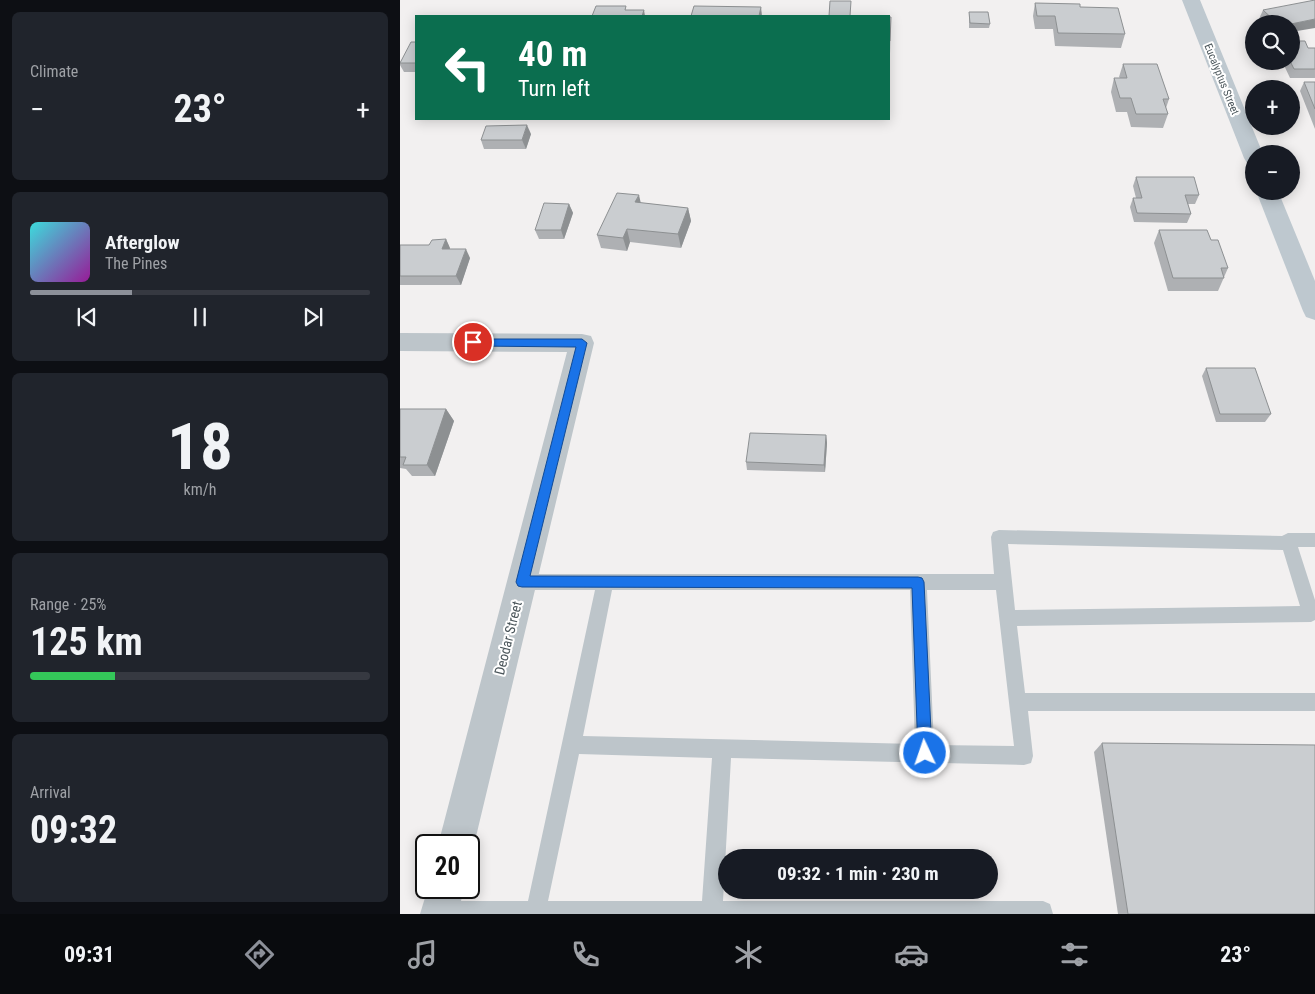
<!DOCTYPE html>
<meta charset="utf-8">
<style>
:root{--surface:#171b24;--page:#20242c;--text:#f1f3f6;--muted:#9ea1a6;--line:#363941;--accent:#8c9099}
body{margin:0;font-family:"Roboto Condensed",sans-serif;background:var(--page);color:var(--text);height:100vh;display:flex;flex-direction:column;font-size:19px;white-space:nowrap}
*{box-sizing:border-box;margin:0}
p{font-size:16px;color:var(--muted)}
.icon{flex:none;width:28px;height:28px;fill:none;stroke:currentColor;stroke-width:2;stroke-linecap:round;stroke-linejoin:round}
.map{position:relative;flex:1;overflow:hidden}
.drawer{display:flex;flex-direction:column;gap:12px;padding:12px;background:#0d0f14;width:400px}
.drawer>*{flex:none}
.hud{position:absolute;left:15px;top:15px;width:475px;height:105px;border-radius:0px;box-shadow:0 2px 12px #0003;background:#0b6e4f;color:#fff;overflow:hidden}
.controls{position:absolute;left:845px;top:15px;display:grid;gap:10px}
.controls a{display:grid;place-items:center;width:55px;height:55px;border-radius:50%;background:var(--surface);box-shadow:0 2px 12px #0003;font-size:25px}
.speed{position:absolute;left:15px;top:834px;display:flex;gap:10px;font-size:25px;font-weight:700;text-align:center}
.speed>*{display:grid;place-content:center;width:65px;height:65px;border-radius:50%;background:var(--surface);box-shadow:0 2px 12px #0003;line-height:1}
.speed .limit{border:2px solid #111;border-radius:8px;background:#fff;color:#111}
.pin{position:absolute;display:grid;place-items:center;width:42px;height:42px;color:#fff;margin:-21px;border:2px solid #fff;border-radius:50%;box-shadow:0 1px 5px #0007}
.me{position:absolute;width:55px;margin:-28px;rotate:357deg;stroke-linejoin:round;filter:drop-shadow(0 0 4px #0008)}
.turn{display:flex;align-items:center;gap:18px;height:105px;padding:0 20px;font-size:22px}
.turn .icon{width:65px;height:65px;stroke-width:2.5}
.turn b{display:block;font-size:35px;line-height:42px}
.big{font-size:38px;font-weight:700;line-height:1.1}
.drawer .card{flex:1;display:flex;flex-direction:column;justify-content:center;gap:8px;min-width:0;padding:0 18px;border-radius:8px;background:var(--page)}
.drawer .dial{align-items:center;gap:0}
.dial b{font-size:65px;line-height:1}
.song{display:flex;align-items:center;gap:15px}
.cover{width:60px;height:60px;border-radius:8px;background:linear-gradient(135deg,hsl(180 70% 55%),hsl(300 70% 35%))}
.played{height:5px;border-radius:2px;background:linear-gradient(90deg,var(--accent) 30%,var(--line) 30%)}
.keys{display:flex;justify-content:space-around;direction:ltr}
.heat{display:flex;justify-content:space-between;align-items:center;font-size:28px;direction:ltr}
.charge{height:8px;border-radius:4px;background:linear-gradient(90deg,#34c759 25%,var(--line) 0)}
.trip{position:absolute;left:318px;top:849px;width:280px;height:50px;border-radius:25px;background:var(--surface);box-shadow:0 2px 12px #0003;font-weight:700;line-height:50px;text-align:center}
.tabs{display:flex;height:80px;justify-content:space-around;align-items:center;background:#090b0e;color:var(--muted)}
.tabs .icon{width:35px;height:35px}
.tabs .selected{color:var(--accent)}
.tabs b{font-size:22px;color:var(--text)}
main{display:flex;flex:1;min-height:0}
.map>svg:first-child{display:block}
.lines{fill:none;stroke-linecap:round;stroke-linejoin:round}
.service{fill:#bdc5ca;fill-rule:evenodd}
.minor{fill:#bdc5ca;fill-rule:evenodd}
.secondary{fill:#bec8cf;fill-rule:evenodd}
.wall{fill:#aeb0b3}
.shaded-wall{fill:#8d9092}
.building{fill:#cacdd0;stroke:#8d9092}
.route{fill:#1a73e8;stroke:#114b97}
.labels{text-anchor:middle;stroke-width:4;stroke-linejoin:round;paint-order:stroke}
.far-street-label{font-size:11px;fill:#4a555a;stroke:#fff}
.street-label{font-size:14px;fill:#4a555a;stroke:#fff}
</style>
<main>
<section class="drawer">
<div class="card"><p>Climate</p>
<div class="heat"><a>−</a><b class="big">23°</b><a>+</a></div>
</div>
<div class="card">
<div class="song"><i class="cover"></i><div><b>Afterglow</b><p>The Pines</p></div></div>
<div class="played"></div>
<div class="keys"><svg class="icon" aria-label="previous" viewBox="0 0 24 24"><path d="M18 5L8 12l10 7zM5 5v14"/></svg><svg class="icon" aria-label="pause" viewBox="0 0 24 24"><path d="M8 5v14M16 5v14"/></svg><svg class="icon" aria-label="next" viewBox="0 0 24 24"><path d="M6 5l10 7-10 7zM19 5v14"/></svg></div>
</div>
<div class="card dial"><b>18</b><p>km/h</p></div>
<div class="card"><p>Range · 25%</p><b class="big">125 km</b><div class="charge"></div></div>
<div class="card"><p>Arrival</p><b class="big">09:32</b></div>
</section>
<div class="map">
<svg width="915" height="914" viewBox="0 0 915 914">
<rect width="100%" height="100%" fill="#f2f0f0"/>
<g class="lines">
<path class="service" d="M599 530 882 536 888 533H915V547H898L915 600V620L911 622 617 626 625 693H915V711H628L633 756 631 763 624 765 331 758 323 901H643L650 904 653 914H31L30 911 33 904 40 901H128L195 590H122L116 587 114 582 116 577 122 574H594L591 537 593 532ZM608 544 883 550 900 606 615 610ZM212 590H510L515 744 183 736ZM527 590H596L614 746 534 745ZM179 754 312 758 302 901H148Z"/>
<g class="minor">
<polygon points="0,333 182,334 191,336 194,343 74,845 69,858 69,845 38,845 167,352 0,351"/>
<polygon points="28,888 64,888 58,914 20,914"/>
</g>
<g class="secondary">
<polygon points="782,0 800,0 863,154 854,154 854,165 847,163 844,158"/>
<polygon points="856,191 878,191 915,281 915,320 906,317 903,311"/>
</g>
</g>
<g class="wall">
<polygon points="635,3 680,7 725,34 721,48 655,46 653,29 635,29 633,16"/>
<polygon points="863,10 891,24 865,24 859,19"/>
<polygon points="569,12 590,24 589,28 569,28"/>
<polygon points="489,17 491,17 490,54 489,54"/>
<polygon points="16,42 16,72 4,72 0,65 0,62"/>
<polygon points="908,48 915,48 915,78 890,78 882,61 891,61"/>
<polygon points="723,64 769,99 766,108 768,114 763,128 731,127 727,112 716,112 711,92 714,78 720,78 719,77"/>
<polygon points="904,82 915,82 915,129 900,91"/>
<polygon points="131,134 126,149 84,149 81,140"/>
<polygon points="736,177 799,195 795,204 788,204 791,214 787,223 734,222 730,207 733,198 736,198 733,186"/>
<polygon points="241,203 288,208 291,221 281,248 230,242 227,251 201,248 197,235"/>
<polygon points="169,204 173,213 164,239 139,239 135,230"/>
<polygon points="759,230 811,240 828,268 818,291 768,291 754,243"/>
<polygon points="46,239 50,249 70,258 61,285 0,285 0,245 29,245"/>
<polygon points="806,368 871,414 865,422 816,422 802,376"/>
<polygon points="0,409 46,409 54,421 35,476 12,476 6,469 0,468"/>
<polygon points="426,435 427,443 425,472 347,470 346,462"/>
<polygon points="702,743 915,914 718,914 694,752"/>
</g>
<g class="shaded-wall">
<polygon points="361,7 362,16 359,16"/>
<polygon points="244,10 245,16 242,16"/>
<polygon points="915,19 915,28 891,32 891,24"/>
<polygon points="127,125 131,134 126,149 122,140"/>
<polygon points="239,195 242,208 235,202"/>
<polygon points="169,204 173,213 164,239 161,230"/>
<polygon points="288,208 291,221 281,248 278,234"/>
<polygon points="227,229 230,242 227,251 223,238"/>
<polygon points="46,239 50,248 47,258 42,249"/>
<polygon points="66,249 70,258 61,285 56,276"/>
<polygon points="46,409 54,421 35,476 27,465"/>
<polygon points="426,435 427,443 425,472 424,465"/>
</g>
<g class="building">
<polygon points="915,0 915,19 891,24 878,24 863,10"/>
<polygon points="430,1 451,1 450,16 453,16 429,16"/>
<polygon points="635,3 680,4 680,7 718,8 725,34 658,33 655,16 637,16"/>
<polygon points="196,6 226,6 225,10 244,10 242,16 192,16"/>
<polygon points="294,6 361,7 359,16 291,16"/>
<polygon points="569,12 588,12 590,24 570,23"/>
<polygon points="489,17 491,17 490,41 489,41"/>
<polygon points="891,41 905,41 908,48 915,48 915,69 894,69 890,61 891,61"/>
<polygon points="11,42 16,42 16,63 0,63"/>
<polygon points="723,64 757,64 769,99 763,99 768,114 736,114 731,98 720,98 714,78 727,78"/>
<polygon points="904,82 915,82 915,109"/>
<polygon points="127,125 122,140 81,140 86,126"/>
<polygon points="736,177 794,177 799,195 785,195 791,214 737,213 733,198 742,198"/>
<polygon points="217,193 239,195 235,202 288,208 278,234 227,229 223,238 197,235"/>
<polygon points="144,203 169,204 161,230 135,230"/>
<polygon points="759,230 807,230 811,240 818,240 828,268 821,268 824,278 773,278"/>
<polygon points="46,239 42,249 66,249 56,276 0,276 0,245 29,245 32,240"/>
<polygon points="806,368 855,368 871,414 820,414"/>
<polygon points="0,409 46,409 27,465 3,465 6,457 0,457"/>
<polygon points="350,433 426,435 424,465 346,462"/>
<polygon points="702,743 915,745 915,914 728,914"/>
</g>
<polygon class="route" points="73,339 182,339 187,343 130,576 518,577 522,578 524,582 532,753 530,758 525,760 520,758 518,753 512,588 122,587 118,586 116,582 176,347 73,346 68,342"/>
<g class="labels">
<g class="far-street-label">
<text transform="translate(822 79) rotate(68)" y="4">Eucalyptus Street</text>
</g>
<g class="street-label">
<text transform="translate(108 638) rotate(-76)" y="5">Deodar Street</text>
</g>
</g>
</svg>
<div class="controls">
<a><svg class="icon" aria-label="search" viewBox="0 0 24 24"><circle cx="10" cy="10" r="6"/><path d="M15 15l6 6"/></svg></a>
<a>+</a>
<a>−</a>
</div>
<div class="speed"><div class="limit">20</div></div>
<div class="pin" style="left:73px;top:342px;background:#d93025"><svg class="icon" aria-label="arrive" viewBox="0 0 24 24"><path d="M6 21V4h12l-3 4 3 4H6"/></svg></div>
<svg class="me" style="left:525px;top:753px" viewBox="-20 -20 40 40"><circle r="17" fill="#1a73e8" stroke="#fff" stroke-width="3"/><path d="M0-11L8 9 0 5-8 9z" fill="#fff"/></svg>
<div class="trip">09:32 · 1 min · 230 m</div>
<div class="hud">
<div class="turn"><svg class="icon" aria-label="left" viewBox="0 0 24 24"><path d="M17 20v-9H6M10 6l-5 5 5 5"/></svg><div><b>40 m</b>Turn left</div></div>
</div>
</div>
</main>
<nav class="tabs">
<b>09:31</b>
<svg class="icon selected" aria-label="directions" viewBox="0 0 24 24"><path d="M12 3l9 9-9 9-9-9zM9 14v-3h6M13 9l2 2-2 2"/></svg>
<svg class="icon" aria-label="music" viewBox="0 0 24 24"><path d="M9 18V5l10-2v13"/><circle cx="6" cy="18" r="3"/><circle cx="16" cy="16" r="3"/></svg>
<svg class="icon" aria-label="phone" viewBox="0 0 24 24"><path d="M5 4h4l2 5-3 2q2 4 5 5l2-3 5 2v4C11 20 4 13 5 4z"/></svg>
<svg class="icon" aria-label="climate" viewBox="0 0 24 24"><path d="M12 3v18M4 7l16 10M4 17L20 7"/></svg>
<svg class="icon" aria-label="car" viewBox="0 0 24 24"><path d="M5 17H2v-5l4-1 3-4h7l3 4 3 1v5h-3M9 17h6M6 11h13"/><circle cx="7" cy="17" r="2"/><circle cx="17" cy="17" r="2"/></svg>
<svg class="icon" aria-label="filters" viewBox="0 0 24 24"><path d="M4 7h16M4 17h16"/><circle cx="9" cy="7" r="2"/><circle cx="15" cy="17" r="2"/></svg>
<b>23°</b>
</nav>
